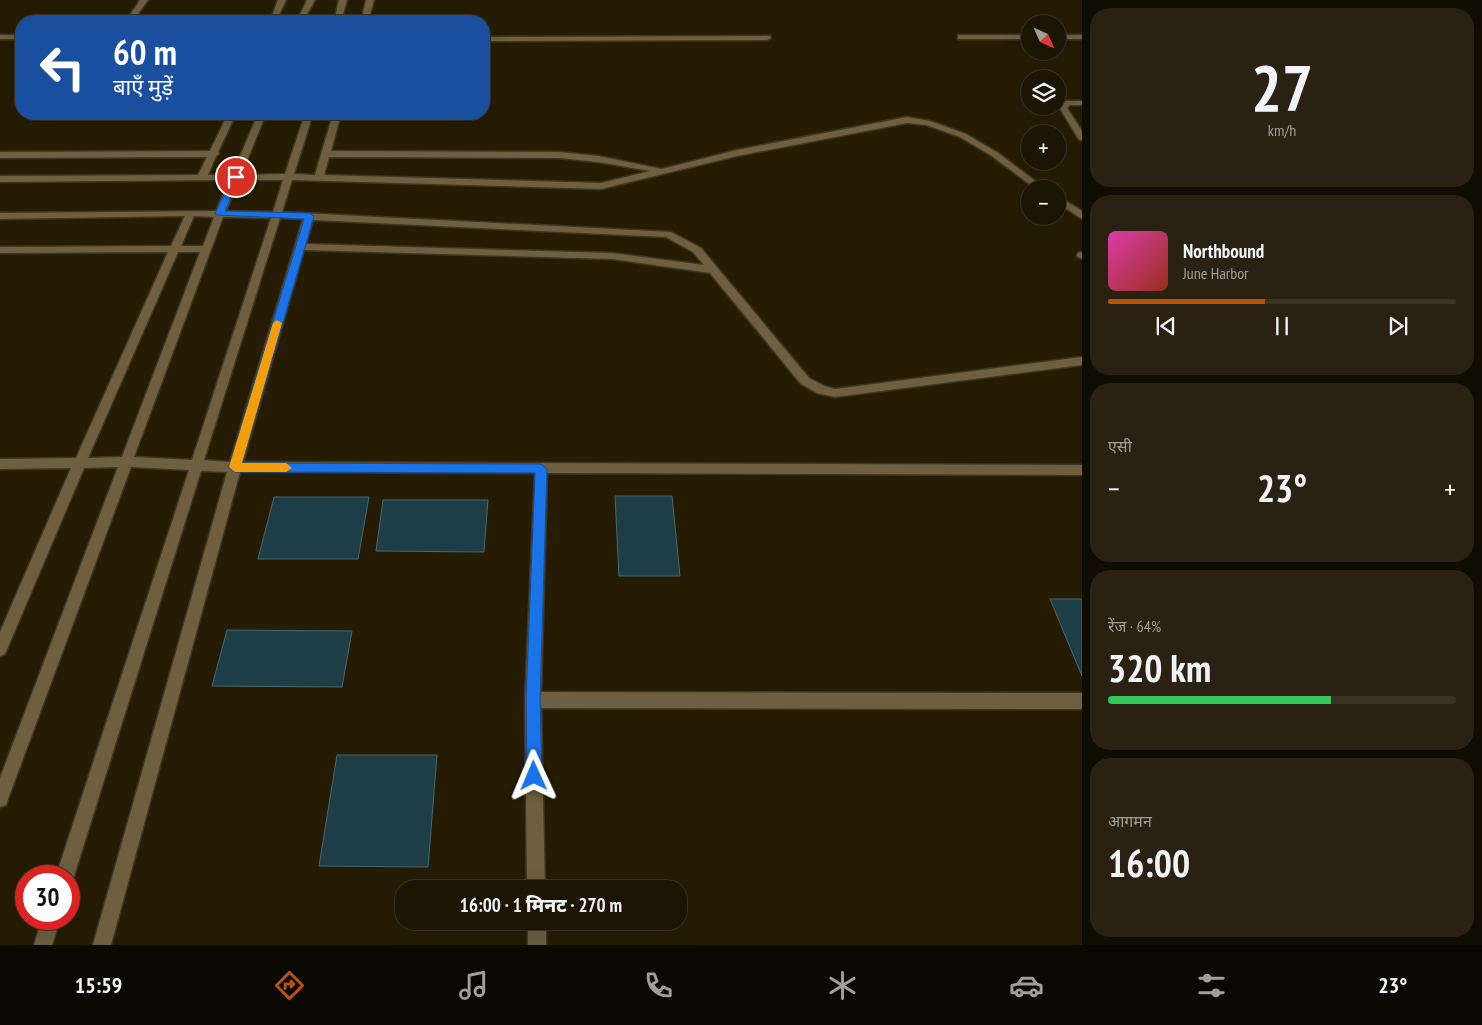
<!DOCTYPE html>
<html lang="hi">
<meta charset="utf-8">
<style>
:root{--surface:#1c1503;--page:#292212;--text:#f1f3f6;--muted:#a09f9a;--line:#3a3425;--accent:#b45309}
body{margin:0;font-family:"PT Sans Narrow","Noto Sans Devanagari",sans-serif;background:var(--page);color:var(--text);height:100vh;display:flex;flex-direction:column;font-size:19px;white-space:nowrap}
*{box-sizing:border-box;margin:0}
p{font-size:16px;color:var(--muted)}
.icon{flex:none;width:28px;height:28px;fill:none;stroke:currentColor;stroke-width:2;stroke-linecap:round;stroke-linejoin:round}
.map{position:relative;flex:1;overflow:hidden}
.panel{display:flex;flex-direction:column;gap:8px;padding:8px;background:#0f0c02;width:400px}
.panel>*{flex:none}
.top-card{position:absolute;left:15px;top:15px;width:475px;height:105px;border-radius:20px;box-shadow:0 5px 20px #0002,0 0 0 1px var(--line);background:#1a4fa0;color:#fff;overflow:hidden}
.needle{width:32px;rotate:135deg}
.controls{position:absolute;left:1021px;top:15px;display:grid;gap:10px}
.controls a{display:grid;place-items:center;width:45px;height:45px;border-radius:50%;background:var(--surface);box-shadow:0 5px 20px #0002,0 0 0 1px var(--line);font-size:25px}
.speed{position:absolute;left:15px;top:865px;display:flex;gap:10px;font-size:25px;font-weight:700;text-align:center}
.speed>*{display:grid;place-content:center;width:65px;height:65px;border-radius:50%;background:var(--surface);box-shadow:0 5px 20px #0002,0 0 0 1px var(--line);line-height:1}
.speed .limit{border:8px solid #d22;background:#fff;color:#111}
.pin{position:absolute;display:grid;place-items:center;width:42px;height:42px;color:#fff;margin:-21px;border:2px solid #fff;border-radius:50%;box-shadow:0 1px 5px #0007}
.me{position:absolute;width:55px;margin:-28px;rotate:359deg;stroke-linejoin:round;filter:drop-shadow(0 0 4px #0008)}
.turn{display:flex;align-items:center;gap:18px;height:105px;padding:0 15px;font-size:22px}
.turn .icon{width:65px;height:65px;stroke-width:2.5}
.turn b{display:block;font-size:35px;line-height:42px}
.big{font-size:38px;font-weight:800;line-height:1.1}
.panel .card{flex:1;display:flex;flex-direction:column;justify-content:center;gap:8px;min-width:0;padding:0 18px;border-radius:20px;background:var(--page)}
.panel .dial{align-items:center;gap:0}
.dial b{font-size:65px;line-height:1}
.song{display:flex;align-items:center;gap:15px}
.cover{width:60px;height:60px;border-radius:8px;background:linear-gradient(135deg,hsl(320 70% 55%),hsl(10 70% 35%))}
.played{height:5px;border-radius:2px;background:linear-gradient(90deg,var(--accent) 45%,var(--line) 45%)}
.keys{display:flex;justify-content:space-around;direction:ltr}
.heat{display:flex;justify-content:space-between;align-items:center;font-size:28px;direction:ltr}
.charge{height:8px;border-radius:4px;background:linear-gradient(90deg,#34c759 64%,var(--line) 0)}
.trip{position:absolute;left:395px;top:880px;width:292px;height:50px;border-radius:20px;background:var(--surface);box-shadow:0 5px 20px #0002,0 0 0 1px var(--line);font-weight:800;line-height:50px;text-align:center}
.tab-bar{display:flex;height:80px;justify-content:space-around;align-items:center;background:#0b0801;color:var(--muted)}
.tab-bar .icon{width:35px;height:35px}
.tab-bar .active{color:var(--accent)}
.tab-bar b{font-size:22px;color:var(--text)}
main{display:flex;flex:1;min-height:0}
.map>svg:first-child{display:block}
.building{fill:#1d3d47;stroke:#476873}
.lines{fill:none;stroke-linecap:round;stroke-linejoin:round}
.minor-casing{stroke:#3f361f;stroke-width:3}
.minor{fill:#6d5f40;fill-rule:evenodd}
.route{fill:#1a73e8;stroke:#114b97}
.slow{fill:#f59e0b}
</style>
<main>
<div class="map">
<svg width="1082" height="945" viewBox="0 0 1082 945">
<rect width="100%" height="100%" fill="#261c04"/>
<g class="building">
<polygon points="615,496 672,496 680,576 619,576"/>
<polygon points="274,497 369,497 358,559 258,559"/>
<polygon points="383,500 488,500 484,552 376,551"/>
<polygon points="1050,599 1082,599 1082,676"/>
<polygon points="227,630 352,631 342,687 212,686"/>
<polygon points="337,755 437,755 428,867 319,866"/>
</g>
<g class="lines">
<defs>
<g id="minor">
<polygon points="140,0 148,0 133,21 126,21"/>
<polygon points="278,0 286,0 276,21 270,21"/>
<polygon points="307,0 315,0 303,21 297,21"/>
<polygon points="339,0 347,0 341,21 334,21"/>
<polygon points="366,0 374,0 368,21 361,21"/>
<rect x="0" y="35" width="21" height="4"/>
<rect x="958" y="35" width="72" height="4"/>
<rect x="1058" y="35" width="24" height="4"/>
<polygon points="770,36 771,38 767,40 484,41 484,37"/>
<polygon points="1065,101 1082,101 1082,105 1070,105 1067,108 1082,131 1082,141 1078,138 1059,107"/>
<path d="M228 114H236L218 152 219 154 216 156 208 175H232L258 114H266L241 175 285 174 305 114H313L294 174 315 175 333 114H341L331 151 559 152 598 156 662 169 737 150 907 117 930 121 966 134 998 153 1046 189H1036L992 156 960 137 926 125 907 123 737 156 601 189 292 180 282 212 671 232 701 248 809 378 824 386 835 389 1082 357V365L835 397 817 393 801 384 710 273 612 259 304 250 243 462 1082 465V475L547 473 541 692 1082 693V709L541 708 545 889H527L525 700 535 473 240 472 111 945H93L227 472 201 471 74 876 69 883V876H56L189 470 131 467 8 799 6 805 0 807V778L118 467 84 468 5 654 0 656V632L71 468 0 469V459L76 458 168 252 0 253V247L171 246 185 216 0 219V213L216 211 229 180 0 182V176L198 175 207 157 0 158V152L210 151ZM329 157 559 158 598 162 650 171 601 183 324 175ZM239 180H283L273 212 226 211ZM194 216 214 217 203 246H181ZM223 217 271 218 192 460 134 457ZM280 218 303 219 230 462 204 460ZM313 220 666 237 693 252 704 265 612 253 306 244ZM178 252H200L122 457 88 458Z"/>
<polygon points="1058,196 1082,211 1082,219 1058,203"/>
<polygon points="1082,252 1082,259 1077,256 1078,253"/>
<polygon points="42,919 60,919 52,945 34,945"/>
<rect x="528" y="921" width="18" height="24"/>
</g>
</defs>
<use href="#minor" class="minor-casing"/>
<use href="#minor" class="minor"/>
</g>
<polygon class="route" points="236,174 240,177 225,211 309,213 314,216 242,463 541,464 547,469 540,700 542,776 540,781 534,783 529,781 527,776 526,700 535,473 235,472 229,467 304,219 217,215 215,214 232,177"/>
<polygon class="slow" points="277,320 282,323 242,463 286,463 292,468 286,472 235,472 229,467 273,323"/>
</svg>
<div class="controls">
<a><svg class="needle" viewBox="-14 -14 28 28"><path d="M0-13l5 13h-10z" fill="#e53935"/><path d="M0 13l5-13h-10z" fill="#a09f9a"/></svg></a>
<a><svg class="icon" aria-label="layers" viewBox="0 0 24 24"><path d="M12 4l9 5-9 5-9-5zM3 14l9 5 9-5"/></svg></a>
<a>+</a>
<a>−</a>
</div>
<div class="speed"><div class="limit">30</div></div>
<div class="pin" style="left:236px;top:177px;background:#d93025"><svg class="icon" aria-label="arrive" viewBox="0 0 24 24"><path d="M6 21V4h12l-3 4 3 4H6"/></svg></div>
<svg class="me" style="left:534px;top:776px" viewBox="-20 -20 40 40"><path d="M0-17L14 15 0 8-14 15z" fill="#1a73e8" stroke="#fff" stroke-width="4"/></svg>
<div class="trip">16:00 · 1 मिनट · 270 m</div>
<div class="top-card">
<div class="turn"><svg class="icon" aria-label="left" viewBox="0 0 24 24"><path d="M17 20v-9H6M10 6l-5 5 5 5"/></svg><div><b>60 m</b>बाएँ मुड़ें</div></div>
</div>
</div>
<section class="panel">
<div class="card dial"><b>27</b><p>km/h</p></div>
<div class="card">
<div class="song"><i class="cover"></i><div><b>Northbound</b><p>June Harbor</p></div></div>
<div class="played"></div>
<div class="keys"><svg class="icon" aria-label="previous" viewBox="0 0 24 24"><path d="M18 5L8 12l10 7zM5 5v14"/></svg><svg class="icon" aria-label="pause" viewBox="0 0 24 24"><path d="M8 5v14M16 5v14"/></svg><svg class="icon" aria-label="next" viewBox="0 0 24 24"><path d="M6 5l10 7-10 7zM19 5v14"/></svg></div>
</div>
<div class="card"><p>एसी</p>
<div class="heat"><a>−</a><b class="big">23°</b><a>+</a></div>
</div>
<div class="card"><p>रेंज · 64%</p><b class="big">320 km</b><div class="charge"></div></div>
<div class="card"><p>आगमन</p><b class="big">16:00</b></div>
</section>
</main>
<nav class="tab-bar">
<b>15:59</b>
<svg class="icon active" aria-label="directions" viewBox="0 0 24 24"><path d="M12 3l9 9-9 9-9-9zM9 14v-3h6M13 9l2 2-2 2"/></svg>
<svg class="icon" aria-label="music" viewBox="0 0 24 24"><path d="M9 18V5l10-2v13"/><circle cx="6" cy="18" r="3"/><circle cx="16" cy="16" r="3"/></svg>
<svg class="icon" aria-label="phone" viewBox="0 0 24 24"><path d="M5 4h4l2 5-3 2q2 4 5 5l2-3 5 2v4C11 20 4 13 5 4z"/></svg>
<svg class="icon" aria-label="climate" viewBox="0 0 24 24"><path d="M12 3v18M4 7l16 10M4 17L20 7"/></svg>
<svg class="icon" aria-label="car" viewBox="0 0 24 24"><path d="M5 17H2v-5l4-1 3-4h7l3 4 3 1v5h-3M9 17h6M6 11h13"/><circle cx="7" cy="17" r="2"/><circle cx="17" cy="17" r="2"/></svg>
<svg class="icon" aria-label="filters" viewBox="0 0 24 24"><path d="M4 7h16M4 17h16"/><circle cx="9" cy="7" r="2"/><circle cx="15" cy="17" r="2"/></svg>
<b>23°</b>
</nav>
